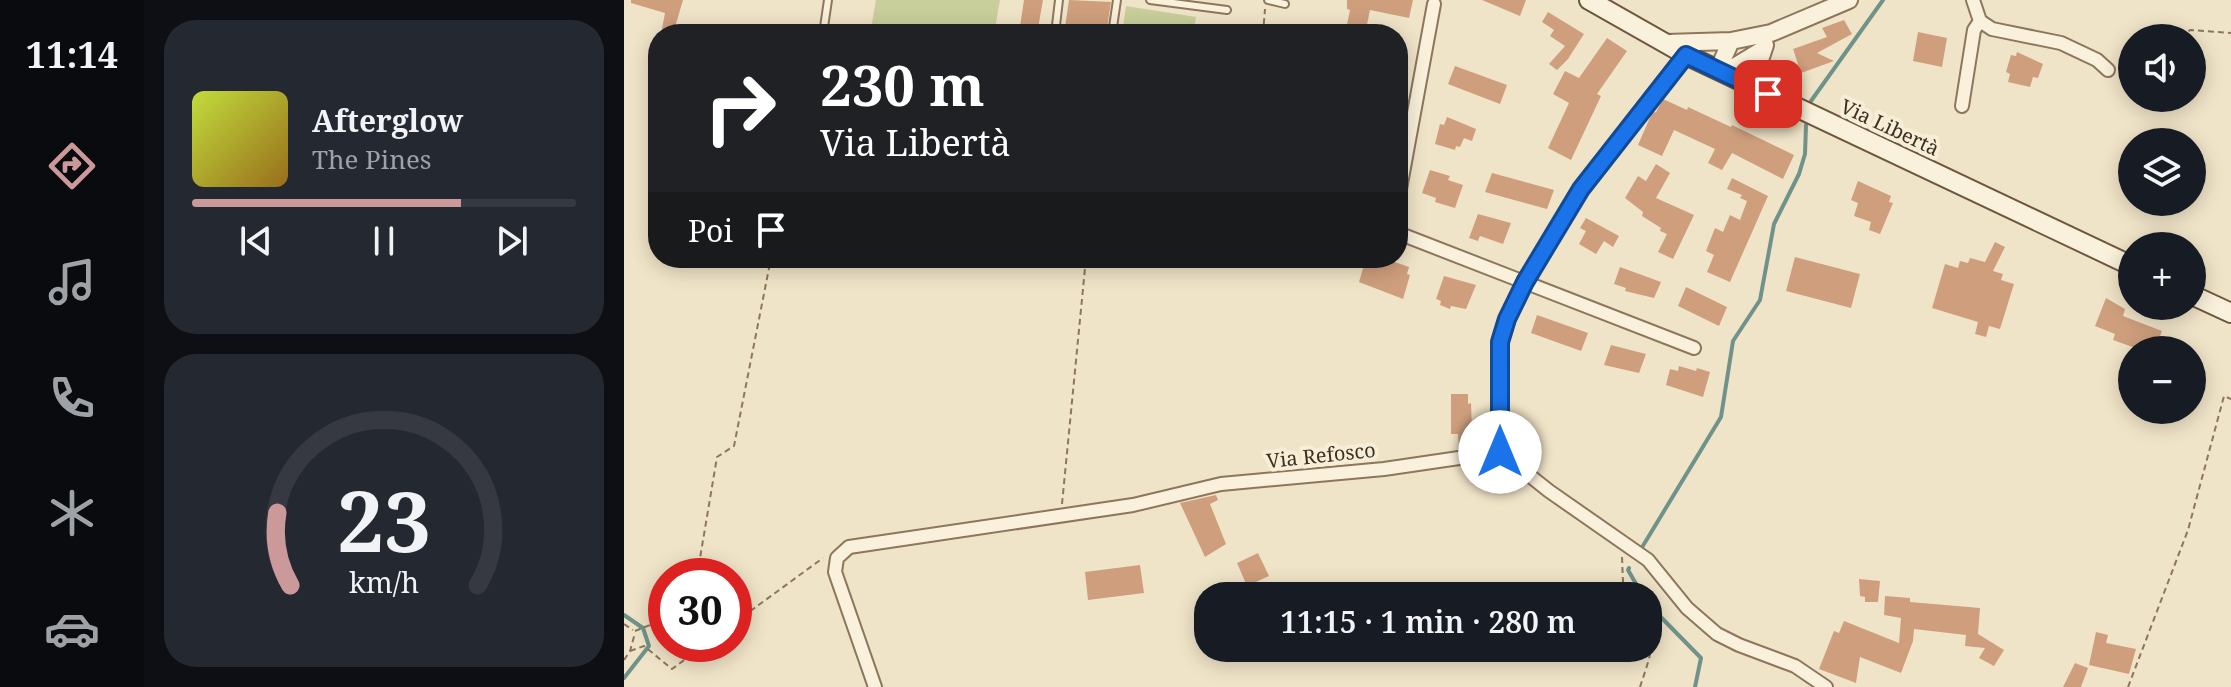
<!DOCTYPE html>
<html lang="it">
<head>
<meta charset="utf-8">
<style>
	body { margin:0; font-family:"Noto Serif",serif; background:#242831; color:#f1f3f6; height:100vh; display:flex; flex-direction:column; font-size:30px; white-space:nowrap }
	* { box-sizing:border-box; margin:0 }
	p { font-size:26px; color:#9ea1a6 }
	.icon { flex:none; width:44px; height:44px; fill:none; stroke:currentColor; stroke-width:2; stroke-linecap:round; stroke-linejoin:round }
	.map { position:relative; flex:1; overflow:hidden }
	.side { display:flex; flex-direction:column; gap:20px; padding:20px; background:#0d0f14; width:480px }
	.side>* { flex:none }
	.banner { position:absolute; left:24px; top:24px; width:760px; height:244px; border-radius:32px; box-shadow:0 4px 20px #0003; background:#202124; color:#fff; overflow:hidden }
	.controls { position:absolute; left:1494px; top:24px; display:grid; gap:16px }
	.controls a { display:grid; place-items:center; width:88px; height:88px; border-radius:50%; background:#171b24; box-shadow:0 4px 20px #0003; font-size:40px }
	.speed { position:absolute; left:24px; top:558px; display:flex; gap:16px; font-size:40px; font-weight:700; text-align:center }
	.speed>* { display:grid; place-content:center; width:104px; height:104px; border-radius:50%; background:#171b24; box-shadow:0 4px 20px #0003; line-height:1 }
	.speed .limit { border:12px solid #d22; background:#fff; color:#111 }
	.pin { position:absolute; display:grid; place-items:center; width:68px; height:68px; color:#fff; margin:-34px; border-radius:16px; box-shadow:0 4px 12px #0006 }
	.me { position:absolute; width:88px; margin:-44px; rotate:0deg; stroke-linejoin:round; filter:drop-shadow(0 0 6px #0008) }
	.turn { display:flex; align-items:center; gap:28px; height:168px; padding:0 40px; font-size:36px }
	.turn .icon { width:104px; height:104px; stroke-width:2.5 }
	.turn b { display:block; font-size:56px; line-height:68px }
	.then { display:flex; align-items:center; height:76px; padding:0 40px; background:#0003; gap:16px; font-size:30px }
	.side .tile { flex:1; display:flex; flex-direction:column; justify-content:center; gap:12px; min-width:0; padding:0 28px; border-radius:32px; background:#242831 }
	.side .dial { align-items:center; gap:0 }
	.dial svg { height:208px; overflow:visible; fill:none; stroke:#363941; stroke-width:7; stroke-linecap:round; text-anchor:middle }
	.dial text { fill:#f1f3f6; stroke:none }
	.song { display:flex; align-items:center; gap:24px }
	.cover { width:96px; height:96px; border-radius:12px; background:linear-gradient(135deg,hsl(70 70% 55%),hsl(40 70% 35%)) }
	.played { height:8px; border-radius:4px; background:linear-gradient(90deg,#cc999b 70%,#363941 70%) }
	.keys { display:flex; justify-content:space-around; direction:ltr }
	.trip { position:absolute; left:570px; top:582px; width:468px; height:80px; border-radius:32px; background:#171b24; box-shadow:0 4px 20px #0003; font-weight:600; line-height:80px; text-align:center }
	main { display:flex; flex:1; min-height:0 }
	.tabs { display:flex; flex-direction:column; width:144px; justify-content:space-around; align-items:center; background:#090b0e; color:#9ea1a6 }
	.tabs .icon { width:56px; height:56px }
	.tabs .on { color:#cc999b }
	.tabs b { font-size:36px; color:#f1f3f6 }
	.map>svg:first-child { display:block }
	.green { fill:#c9cf9b }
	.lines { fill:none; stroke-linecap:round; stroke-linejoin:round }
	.stream { stroke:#6f938a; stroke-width:4 }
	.building { fill:#cf9f7d }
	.service-casing { stroke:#8d765c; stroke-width:10 }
	.minor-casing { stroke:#8d765c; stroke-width:16 }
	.tertiary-casing { stroke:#8d765c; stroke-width:20 }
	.secondary-casing { stroke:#6f573f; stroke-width:22 }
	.path { stroke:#8d765c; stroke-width:2; stroke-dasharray:6 4; stroke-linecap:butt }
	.service { stroke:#faf1dc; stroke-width:6 }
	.minor { stroke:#faf1dc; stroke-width:12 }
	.tertiary { stroke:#faf1dc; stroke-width:16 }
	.secondary { stroke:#faf1dc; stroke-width:18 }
	.route-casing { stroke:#114b97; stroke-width:20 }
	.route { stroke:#1a73e8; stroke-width:14 }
	.labels { text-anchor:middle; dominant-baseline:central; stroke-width:8; stroke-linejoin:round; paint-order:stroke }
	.street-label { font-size:20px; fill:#3d2e20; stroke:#f7eed8 }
</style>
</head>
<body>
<main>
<nav class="tabs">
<b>11:14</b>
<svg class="icon on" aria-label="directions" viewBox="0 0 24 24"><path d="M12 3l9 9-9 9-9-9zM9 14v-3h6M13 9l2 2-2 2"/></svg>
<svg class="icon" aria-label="music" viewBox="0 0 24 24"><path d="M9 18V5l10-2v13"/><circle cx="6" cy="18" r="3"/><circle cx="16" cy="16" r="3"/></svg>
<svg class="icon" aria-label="phone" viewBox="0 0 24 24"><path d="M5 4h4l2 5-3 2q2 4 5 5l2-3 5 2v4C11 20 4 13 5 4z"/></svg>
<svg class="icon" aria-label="climate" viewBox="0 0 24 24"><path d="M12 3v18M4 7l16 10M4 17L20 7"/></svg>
<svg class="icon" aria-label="car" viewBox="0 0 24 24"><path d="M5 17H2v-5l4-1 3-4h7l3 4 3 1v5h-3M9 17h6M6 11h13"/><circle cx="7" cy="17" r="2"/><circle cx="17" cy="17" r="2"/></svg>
</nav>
<section class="side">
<div class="tile">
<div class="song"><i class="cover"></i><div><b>Afterglow</b><p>The Pines</p></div></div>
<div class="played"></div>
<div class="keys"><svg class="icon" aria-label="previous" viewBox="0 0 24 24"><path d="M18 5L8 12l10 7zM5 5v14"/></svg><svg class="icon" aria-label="pause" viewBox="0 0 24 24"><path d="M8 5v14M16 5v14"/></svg><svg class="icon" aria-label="next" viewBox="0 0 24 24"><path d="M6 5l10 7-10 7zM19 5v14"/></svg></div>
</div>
<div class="tile dial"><svg viewBox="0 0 100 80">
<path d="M14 69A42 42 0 1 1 86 69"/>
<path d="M14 69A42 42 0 0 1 9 41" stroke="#cc999b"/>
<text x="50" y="56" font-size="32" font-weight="700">23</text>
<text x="50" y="72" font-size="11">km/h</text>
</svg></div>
</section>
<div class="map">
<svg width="1607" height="687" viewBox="0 0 1607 687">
	<rect width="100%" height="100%" fill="#f0e4c8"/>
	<path class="green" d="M252,0h124l-6,34h-124z
		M502,6l70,11 -3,17h-71z"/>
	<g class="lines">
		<path class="stream" d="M1187,101l72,-101
			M1017,549l80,-132 12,-76 27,-41 14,-76 25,-50 6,-20 1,-29
			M1005,568l-1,2 15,26
			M1024,604l53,54 -6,29
			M0,615l19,13 6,18 -25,32"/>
	</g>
	<path class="building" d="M7,0h52l-10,34h-12l4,-21 -34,-10z
		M400,0h19l-6,34h-18z
		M445,0l42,2 -5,32h-42z
		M723,0h66l-4,18 -39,-8 -5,24h-20l5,-24 -3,-1z
		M858,0h44l-6,16z
		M924,12l36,22 -16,25 -11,11 -8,-6 16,-18 -15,-10 4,-6 -12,-8z
		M1220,20l8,14 -35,19 17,8 -33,12 -8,-24 34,-12 -5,-9z
		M1294,32l29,6 -5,29 -29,-6z
		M983,38l20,13 -30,43 4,2 -30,64 -23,-12 21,-45 -16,-9 12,-23 14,7z
		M1393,52l26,12 -5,14 -5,-1 -3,10 -22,-5 2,-8 -4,-2 5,-17 5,1z
		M831,66l52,19 -7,19 -52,-20z
		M1039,99l24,11 1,-3 43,20 1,-2 62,30 -11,24 -51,-26 -10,17 -14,-7 7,-14 -41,-19 -12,26 -24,-11 14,-32 4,-1z
		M823,117l29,12 -4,12 -8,-3 -4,9 -4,-1 -1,4 -20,-6 5,-20 4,1z
		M1032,164l14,9 -14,25 38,17 -21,44 -15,-7 9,-18 -7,-3 1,-3 -19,-12 1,-4 -18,-14 13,-22 8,5z
		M806,170l20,6 -2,4 15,5 -8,23 -20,-6 1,-4 -14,-5z
		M868,173l62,17 -7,19 -62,-17z
		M1108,178l36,18 -38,86 -23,-10 7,-17 -8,-4 9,-23 8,4 7,-17 10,5 7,-19 -7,-3 2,-3 -15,-6z
		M1234,181l33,15 -2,6 4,1 -13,31 -11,-4 2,-8 -17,-6 4,-13 -7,-3z
		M854,214l33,9 -8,21 -23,-8 -2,5 -9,-3z
		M962,218l33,18 -6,11 -9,-6 -8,13 -17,-10 7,-13 -6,-3z
		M1371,242l10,5 -12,24 10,3 -2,6 13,4 -14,45 -11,-3 -3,11 -11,-3 3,-12 -46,-14 13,-44 13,4 2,-7 8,2 2,-5 15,4z
		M1171,257l65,17 -9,34 -65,-17z
		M742,258h17l26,9 -2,7 3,1 -7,24 -44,-17z
		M996,267l41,15 -7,16 -29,-7 1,-3 -12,-4z
		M820,276l32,9 -10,24 -15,-3 -1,3 -10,-4 1,-4 -5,-2z
		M1062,287l41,20 -8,19 -41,-20z
		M1482,298l19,11 -2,7 39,15 -7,19h-14l-28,-10 2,-6 -20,-8z
		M913,315l51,18 -7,18 -50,-18z
		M987,345l35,9 -7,19 -35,-8z
		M1055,366l17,5 1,-3 13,4 -7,25 -37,-12 4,-16 8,2z
		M827,394h17v10l3,-1 1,28h7v15l-20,3 -1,-15h-7z
		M592,495l2,5 -8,4 16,40 -21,13 -25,-54z
		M634,553l11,23 -22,10 -10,-23z
		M516,565l4,28 -56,7 -3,-28z
		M1235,579l21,2 -2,21h-13v-5l-5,-1z
		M1261,596l25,2v4l70,6 -2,26 26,16 -10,16 -15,-8 6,-10 -20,-2 1,-11 -52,-6 -1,12 -12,32 -41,-16 -4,26 -37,-14 15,-38 5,2 5,-12 55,22 2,-25 -17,-3z
		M1472,632l12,3 -2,8 30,6 -7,25 -40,-9z
		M1451,663l13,5 -7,19h-18z"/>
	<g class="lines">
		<g class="service-casing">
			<path id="service" d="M526,0l77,10
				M644,0l17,4
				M199,34l5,-34
				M431,34l4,-34
				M488,34l5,-34"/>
		</g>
		<g class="minor-casing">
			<path id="minor" d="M1349,0l7,21 12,8 69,14 36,17 11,10
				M1338,106l12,-76 6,-9
				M774,200l36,-196
				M774,233l296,115
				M876,452v-110l7,-23 18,-37 56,-93 105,-134
				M876,452l49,39 99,69 39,48 30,26 22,11 56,21 31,21
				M251,687l-40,-115 2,-14 12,-11 284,-42 88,-21 163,-15 116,-17"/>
		</g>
		<g class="tertiary-casing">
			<path id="tertiary" d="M1107,41l-9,20 2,12 38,-23
				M1042,43l65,-2 40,-8 78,-33
				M1141,45l-6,18 9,31"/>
		</g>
		<g class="secondary-casing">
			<path id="secondary" d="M965,0l97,55 446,211
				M1568,295l39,18"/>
		</g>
		<path class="path" d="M639,34l2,-25
			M1557,38l9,-8 41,3
			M1498,65l6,-13 4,-1
			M438,504l24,-246
			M998,557l1,25 10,14
			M73,576l20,-119 17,-11 37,-188
			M110,623l89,-65
			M0,624l9,6
			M11,631l20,-8 11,6
			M6,651l14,-5 28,23 34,-25
			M0,660l6,-9 5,-18
			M1016,687c7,-22 18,-47 8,-69
			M1504,687l60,-157 36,-134 7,3"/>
		<use href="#service" class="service"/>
		<use href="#minor" class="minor"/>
		<use href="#tertiary" class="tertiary"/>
		<use href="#secondary" class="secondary"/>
	</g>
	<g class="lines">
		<g class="route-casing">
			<path id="route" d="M876,452v-110l7,-23 18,-37 56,-93 105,-134 82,39"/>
		</g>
		<use href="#route" class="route"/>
	</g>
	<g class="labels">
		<g class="street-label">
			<text transform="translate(1266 127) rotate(25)">Via Libertà</text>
			<text transform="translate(697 455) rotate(-6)">Via Refosco</text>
		</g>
	</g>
</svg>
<div class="controls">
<a><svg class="icon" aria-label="sound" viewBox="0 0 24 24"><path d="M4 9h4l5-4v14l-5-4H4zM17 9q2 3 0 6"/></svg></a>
<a><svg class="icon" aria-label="layers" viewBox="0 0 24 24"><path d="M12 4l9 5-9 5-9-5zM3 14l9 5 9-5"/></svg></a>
<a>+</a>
<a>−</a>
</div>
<div class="speed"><div class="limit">30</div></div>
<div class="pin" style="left:1144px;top:94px;background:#d93025"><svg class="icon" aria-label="arrive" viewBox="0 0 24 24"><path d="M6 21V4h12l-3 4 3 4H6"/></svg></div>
<svg class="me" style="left:876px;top:452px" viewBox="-20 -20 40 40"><circle r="19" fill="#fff"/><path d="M0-13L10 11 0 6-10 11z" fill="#1a73e8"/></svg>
<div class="trip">11:15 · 1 min · 280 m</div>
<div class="banner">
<div class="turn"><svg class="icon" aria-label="right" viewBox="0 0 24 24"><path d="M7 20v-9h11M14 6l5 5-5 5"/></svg><div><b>230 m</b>Via Libertà</div></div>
<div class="then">Poi<svg class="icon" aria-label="arrive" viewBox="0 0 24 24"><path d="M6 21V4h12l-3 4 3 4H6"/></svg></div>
</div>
</div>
</main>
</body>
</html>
